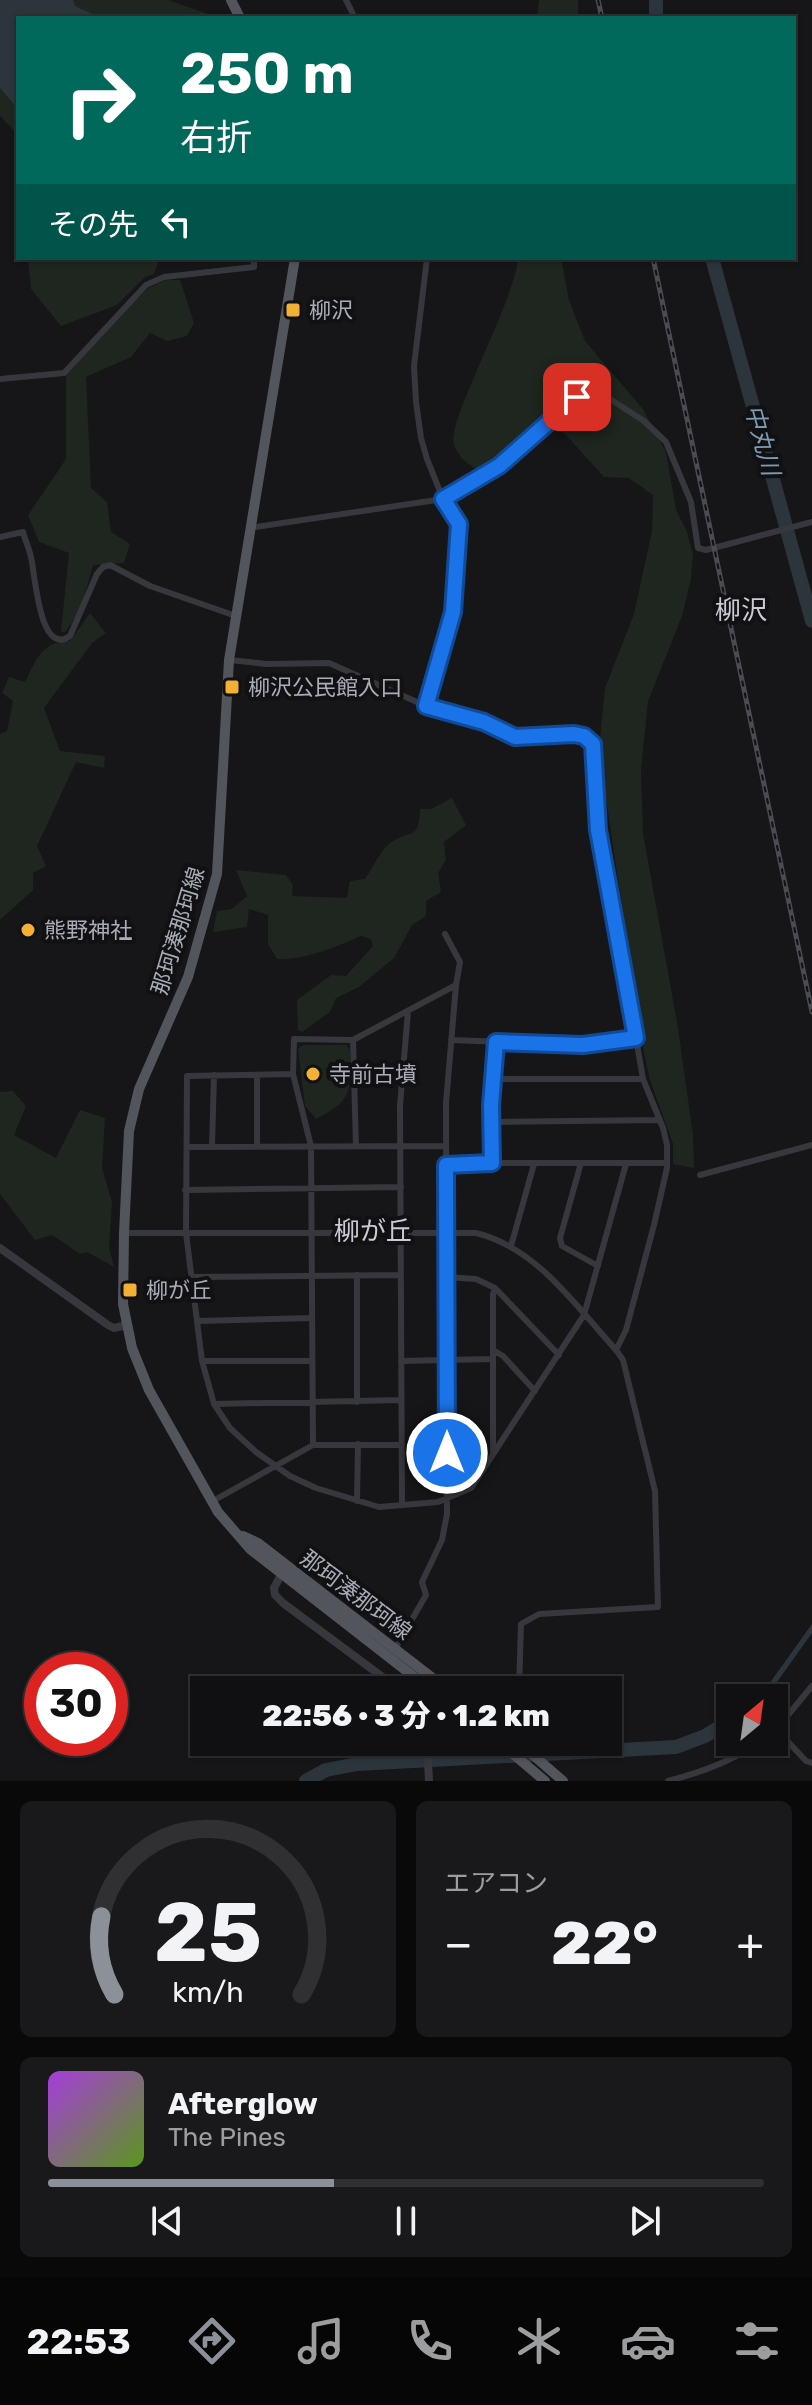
<!DOCTYPE html>
<html lang="ja">
<head>
<meta charset="utf-8">
<style>
	body { margin:0; font-family:Rubik,"Noto Sans JP",sans-serif; background:#19191b; color:#f1f3f6; height:100vh; display:flex; flex-direction:column; font-size:30px; white-space:nowrap }
	* { box-sizing:border-box; margin:0 }
	p { font-size:26px; color:#9c9d9f }
	.icon { flex:none; width:44px; height:44px; fill:none; stroke:currentColor; stroke-width:2; stroke-linecap:round; stroke-linejoin:round }
	.map { position:relative; height:1781px; overflow:hidden }
	.panel { display:flex; flex-direction:column; gap:20px; padding:20px; background:#09090a; flex:1 }
	.panel>* { flex:none }
	.hud { position:absolute; left:16px; top:16px; width:780px; height:244px; border-radius:0px; box-shadow:0 2px 6px #0004,0 0 0 2px #303032; background:#00695c; color:#fff; overflow:hidden }
	.needle { width:52px; rotate:29deg }
	.buttons { position:absolute; left:716px; top:1684px; display:grid; gap:16px }
	.buttons a { display:grid; place-items:center; width:72px; height:72px; border-radius:0px; background:#101012; box-shadow:0 2px 6px #0004,0 0 0 2px #303032; font-size:40px }
	.speed { position:absolute; left:24px; top:1652px; display:flex; gap:16px; font-size:40px; font-weight:700; text-align:center }
	.speed>* { display:grid; place-content:center; width:104px; height:104px; border-radius:50%; background:#101012; box-shadow:0 2px 6px #0004,0 0 0 2px #303032; line-height:1 }
	.speed .limit { border:12px solid #d22; background:#fff; color:#111 }
	.pin { position:absolute; display:grid; place-items:center; width:68px; height:68px; color:#fff; margin:-34px; border-radius:16px; box-shadow:0 4px 12px #0006 }
	.me { position:absolute; width:88px; margin:-44px; rotate:0deg; stroke-linejoin:round; filter:drop-shadow(0 0 6px #0008) }
	.turn { display:flex; align-items:center; gap:28px; height:168px; padding:0 32px; font-size:36px }
	.turn .icon { width:104px; height:104px; stroke-width:2.5 }
	.turn b { display:block; font-size:56px; line-height:68px }
	.then { display:flex; align-items:center; height:76px; padding:0 32px; background:#0003; gap:16px; font-size:30px }
	.big { font-size:60px; font-weight:800; line-height:1.1 }
	.panel .card { flex:1; display:flex; flex-direction:column; justify-content:center; gap:12px; min-width:0; padding:0 28px; border-radius:12px; background:#19191b }
	.panel .dial { align-items:center; gap:0 }
	.dial svg { height:208px; overflow:visible; fill:none; stroke:#303032; stroke-width:7; stroke-linecap:round; text-anchor:middle }
	.dial text { fill:#f1f3f6; stroke:none }
	.song { display:flex; align-items:center; gap:24px }
	.cover { width:96px; height:96px; border-radius:12px; background:linear-gradient(135deg,hsl(280 70% 55%),hsl(90 70% 35%)) }
	.played { height:8px; border-radius:4px; background:linear-gradient(90deg,#8c9099 40%,#303032 40%) }
	.keys { display:flex; justify-content:space-around; direction:ltr }
	.heat { display:flex; justify-content:space-between; align-items:center; font-size:44px; direction:ltr }
	.panel .tiles { flex:1; display:grid; gap:20px; grid-template-columns:1fr 1fr }
	.card:last-child { grid-column:span 2 }
	.trip { position:absolute; left:190px; top:1676px; width:432px; height:80px; border-radius:0px; background:#101012; box-shadow:0 2px 6px #0004,0 0 0 2px #303032; font-weight:800; line-height:80px; text-align:center }
	.tab-bar { display:flex; height:128px; justify-content:space-around; align-items:center; background:#060607; color:#9c9d9f }
	.tab-bar .icon { width:56px; height:56px }
	.tab-bar .active { color:#8c9099 }
	.tab-bar b { font-size:36px; color:#f1f3f6 }
	.map>svg:first-child { display:block }
	.green { fill:#1e261f }
	.water { fill:#2c353c }
	.lines { fill:none; stroke-linecap:round; stroke-linejoin:round }
	.river { stroke:#2c353c; stroke-width:14 }
	.minor { stroke:#37383d; stroke-width:6 }
	.tertiary { stroke:#37383d; stroke-width:8 }
	.primary { stroke:#53555c; stroke-width:10 }
	.rail-casing { stroke:#4a4c52; stroke-width:5 }
	.rail { stroke:#111113; stroke-width:2; stroke-dasharray:6; stroke-linecap:butt }
	.route-casing { stroke:#114b97; stroke-width:20 }
	.route { stroke:#1a73e8; stroke-width:14 }
	.poi-dot { fill:#f2b134; stroke:#111113; stroke-width:3 }
	.labels { text-anchor:middle; dominant-baseline:central; stroke-width:8; stroke-linejoin:round; paint-order:stroke }
	.poi-label { font-size:22px; fill:#a8adb8; stroke:#111113; text-anchor:start }
	.street-label { font-size:22px; fill:#a8adb8; stroke:#111113 }
	.water-label { font-size:24px; font-style:italic; fill:#7f9bb3; stroke:#111113 }
	.quarter-label { font-size:26px; fill:#c9ccd4; stroke:#111113 }
</style>
</head>
<body>
<div class="map">
<svg width="812" height="1781" viewBox="0 0 812 1781">
	<rect width="100%" height="100%" fill="#161618"/>
	<path class="green" d="M0,0h168l52,18h-202v117l-18,-19z
		M539,0h39v18h-41z
		M28,258h125l5,5 -4,11 -9,3 -28,28 -56,21 -30,-37z
		M518,258h43l8,42 16,41 58,68 23,43 10,58 11,22 6,22 -2,25 -9,37 -34,85 -7,69 2,63 35,195 15,107 1,33 -21,-4v-20l-23,-64 -9,-41 -42,-290 6,-61 29,-74 18,-83 1,-36 -24,-17 -25,-1 -48,-53 -27,4 -15,21 -30,24c-13,-7 -25,-13 -30,-29 -7,-24 61,-143 64,-186z
		M166,280h14l14,43 -7,13 -20,5 -17,-8 -19,24 -45,20 5,111 16,14 4,30 19,12 -6,19 -31,2c-6,23 -12,49 -28,67h-4l8,-79 -30,-11 -11,-27 38,-56v-85l71,-76 12,-10z
		M90,613l16,20 -14,10 -48,65 16,43 45,5 -1,12 -28,-6 -39,84 9,20 -13,7v17l-33,30v-186l7,-3 6,-30 -11,-8 7,-16 16,5c11,-22 17,-41 45,-41z
		M452,798l14,27 -22,17 2,18 -8,13 3,19 -15,9v15l-14,9 -18,33 -35,29 -23,11 -6,14 -28,20 -4,-2 -1,-30 34,-25 15,1 27,-30 -2,-7 -10,-3c-22,10 -59,25 -84,23l-9,-15v-29l-19,-6 -2,18 -34,5 4,-21 15,-2 15,-13 -11,-26 50,5 7,10 -1,11 55,2 3,-17 15,-2c7,-10 17,-32 28,-38 18,-11 26,-1 27,-32h11z
		M303,1045h43l4,5c0,40 5,49 -34,69l-11,-13 -7,-57z
		M13,1091l13,15 -12,29 42,23 24,-48 25,8 -3,50 10,34 -3,45 5,20 -27,-15 -7,2 -28,-19 -17,5 -35,-46v-102z"/>
	<path class="water" d="M0,0h73l2,6 26,12h-83v91l-18,-21z
		M812,1624v9l-40,56 -9,9h-8l14,-14z"/>
	<g class="lines">
		<path class="river" d="M656,0v18
			M712,258l100,363
			M306,1781l20,-11 31,-6 319,-17 29,-11 25,-15"/>
		<path class="minor" d="M346,0l9,18
			M0,379l64,-6 82,-88 18,-8 90,-10v-9
			M249,528l194,-29 56,-33 67,-62 11,-7 22,-3 11,5 34,22 22,21 25,60 7,46 8,2 106,-28
			M0,537l23,-5c2,8 6,16 8,25 4,15 8,101 39,79l27,-62 6,-7 7,-2 40,21 86,30
			M229,660l38,4 62,-1 97,43 58,16 31,15 59,-3 10,2 9,8 5,86 38,208 7,41 20,49 4,17v23l-13,57 -28,105 -10,20
			M426,706l27,-94 6,-88 -16,-25 -16,-40 -6,-21 -5,-36 -2,-36 13,-108
			M353,1040l3,106
			M451,1040l132,5 53,-7
			M293,1074l-106,2 -1,157 16,128 12,43 16,24 26,24 34,24 26,12 63,19 59,-5 33,-14 113,-173 42,-151
			M494,1079h149
			M492,1122l167,-2
			M212,1146l2,-71
			M257,1146v-71
			M187,1147l258,-1
			M492,1163l-1,-58 5,-63
			M581,1163l-21,75 2,8 36,20
			M446,1165l46,-2h175
			M700,1175l112,-30
			M185,1190l216,-3
			M124,1233h352c61,15 99,72 140,117l7,10 32,131 3,116 -119,7 -18,10 -2,66
			M511,1246l23,-82
			M192,1277l208,-2
			M447,1277l29,2 19,9 64,67
			M198,1321l112,-3
			M493,1350l10,6 32,35
			M202,1361h109
			M401,1361l91,-2
			M357,1402v-127
			M214,1404l187,-4
			M313,1445l-2,-299 -18,-72 1,-35 59,1 103,-55
			M493,1452v-158l2,-6
			M357,1501l1,-57
			M211,1502l102,-57h89
			M402,1504l-2,-398 8,-95
			M395,1649l31,-54 -4,-13 20,-42 5,-26 -1,-411 10,-118 4,-23 -15,-28
			M777,1730l29,31 6,2
			M774,1732l38,-46
			M668,1781c31,-8 65,-20 91,-39"/>
		<path class="tertiary" d="M0,1248l108,77 6,3 13,-3
			M281,1575l-7,13 1,7 8,8 117,87
			M427,1742l2,39"/>
		<path class="primary" d="M231,0l9,18
			M295,258l-66,402 -12,214 -29,103 -49,112 -10,42 -5,102 -1,71 9,44 17,42 69,122 32,37 181,141
			M243,1536l15,7 190,147
			M499,1742l46,39
			M518,1742l45,39"/>
		<g class="rail-casing">
			<path id="rail" d="M598,0l4,18
				M653,258l159,754"/>
		</g>
		<use href="#rail" class="rail"/>
	</g>
	<g class="lines">
		<g class="route-casing">
			<path id="route" d="M447,1453l-1,-288 46,-2 -1,-58 5,-63 87,3 53,-7 -38,-208 -5,-86 -9,-8 -10,-2 -59,3 -31,-15 -58,-16 27,-94 6,-88 -16,-25 56,-33 78,-69"/>
		</g>
		<use href="#route" class="route"/>
	</g>
	<g class="poi-dot">
		<rect x="285" y="302" width="16" height="16" rx="4"/>
		<rect x="224" y="679" width="16" height="16" rx="4"/>
		<circle cx="28" cy="930" r="8"/>
		<circle cx="313" cy="1074" r="8"/>
		<rect x="122" y="1282" width="16" height="16" rx="4"/>
	</g>
	<g class="labels">
		<g class="poi-label">
			<text x="309" y="310">柳沢</text>
			<text x="248" y="687">柳沢公民館入口</text>
			<text x="44" y="930">熊野神社</text>
			<text x="329" y="1074">寺前古墳</text>
			<text x="146" y="1290">柳が丘</text>
		</g>
		<g class="street-label">
			<text transform="translate(178 931) rotate(-73)">那珂湊那珂線</text>
			<text transform="translate(356 1595) rotate(37)">那珂湊那珂線</text>
		</g>
		<g class="water-label">
			<text transform="translate(762 440) rotate(75)">中丸川</text>
		</g>
		<g class="quarter-label">
			<text x="741" y="610">柳沢</text>
			<text x="373" y="1231">柳が丘</text>
		</g>
	</g>
</svg>
<div class="buttons">
<a><svg class="needle" viewBox="-14 -14 28 28"><path d="M0-13l5 13h-10z" fill="#e53935"/><path d="M0 13l5-13h-10z" fill="#9c9d9f"/></svg></a>
</div>
<div class="speed"><div class="limit">30</div></div>
<div class="pin" style="left:577px;top:397px;background:#d93025"><svg class="icon" aria-label="arrive" viewBox="0 0 24 24"><path d="M6 21V4h12l-3 4 3 4H6"/></svg></div>
<svg class="me" style="left:447px;top:1453px" viewBox="-20 -20 40 40"><circle r="17" fill="#1a73e8" stroke="#fff" stroke-width="3"/><path d="M0-11L8 9 0 5-8 9z" fill="#fff"/></svg>
<div class="trip">22:56 · 3 分 · 1.2 km</div>
<div class="hud">
<div class="turn"><svg class="icon" aria-label="right" viewBox="0 0 24 24"><path d="M7 20v-9h11M14 6l5 5-5 5"/></svg><div><b>250 m</b>右折</div></div>
<div class="then">その先<svg class="icon" aria-label="left" viewBox="0 0 24 24"><path d="M17 20v-9H6M10 6l-5 5 5 5"/></svg></div>
</div>
</div>
<section class="panel">
<div class="tiles">
<div class="card dial"><svg viewBox="0 0 100 80">
<path d="M14 69A42 42 0 1 1 86 69"/>
<path d="M14 69A42 42 0 0 1 9 39" stroke="#8c9099"/>
<text x="50" y="56" font-size="32" font-weight="700">25</text>
<text x="50" y="72" font-size="11">km/h</text>
</svg></div>
<div class="card"><p>エアコン</p>
<div class="heat"><a>−</a><b class="big">22°</b><a>+</a></div>
</div>
<div class="card">
<div class="song"><i class="cover"></i><div><b>Afterglow</b><p>The Pines</p></div></div>
<div class="played"></div>
<div class="keys"><svg class="icon" aria-label="previous" viewBox="0 0 24 24"><path d="M18 5L8 12l10 7zM5 5v14"/></svg><svg class="icon" aria-label="pause" viewBox="0 0 24 24"><path d="M8 5v14M16 5v14"/></svg><svg class="icon" aria-label="next" viewBox="0 0 24 24"><path d="M6 5l10 7-10 7zM19 5v14"/></svg></div>
</div>
</div>
</section>
<nav class="tab-bar">
<b>22:53</b>
<svg class="icon active" aria-label="directions" viewBox="0 0 24 24"><path d="M12 3l9 9-9 9-9-9zM9 14v-3h6M13 9l2 2-2 2"/></svg>
<svg class="icon" aria-label="music" viewBox="0 0 24 24"><path d="M9 18V5l10-2v13"/><circle cx="6" cy="18" r="3"/><circle cx="16" cy="16" r="3"/></svg>
<svg class="icon" aria-label="phone" viewBox="0 0 24 24"><path d="M5 4h4l2 5-3 2q2 4 5 5l2-3 5 2v4C11 20 4 13 5 4z"/></svg>
<svg class="icon" aria-label="climate" viewBox="0 0 24 24"><path d="M12 3v18M4 7l16 10M4 17L20 7"/></svg>
<svg class="icon" aria-label="car" viewBox="0 0 24 24"><path d="M5 17H2v-5l4-1 3-4h7l3 4 3 1v5h-3M9 17h6M6 11h13"/><circle cx="7" cy="17" r="2"/><circle cx="17" cy="17" r="2"/></svg>
<svg class="icon" aria-label="filters" viewBox="0 0 24 24"><path d="M4 7h16M4 17h16"/><circle cx="9" cy="7" r="2"/><circle cx="15" cy="17" r="2"/></svg>
</nav>
</body>
</html>
